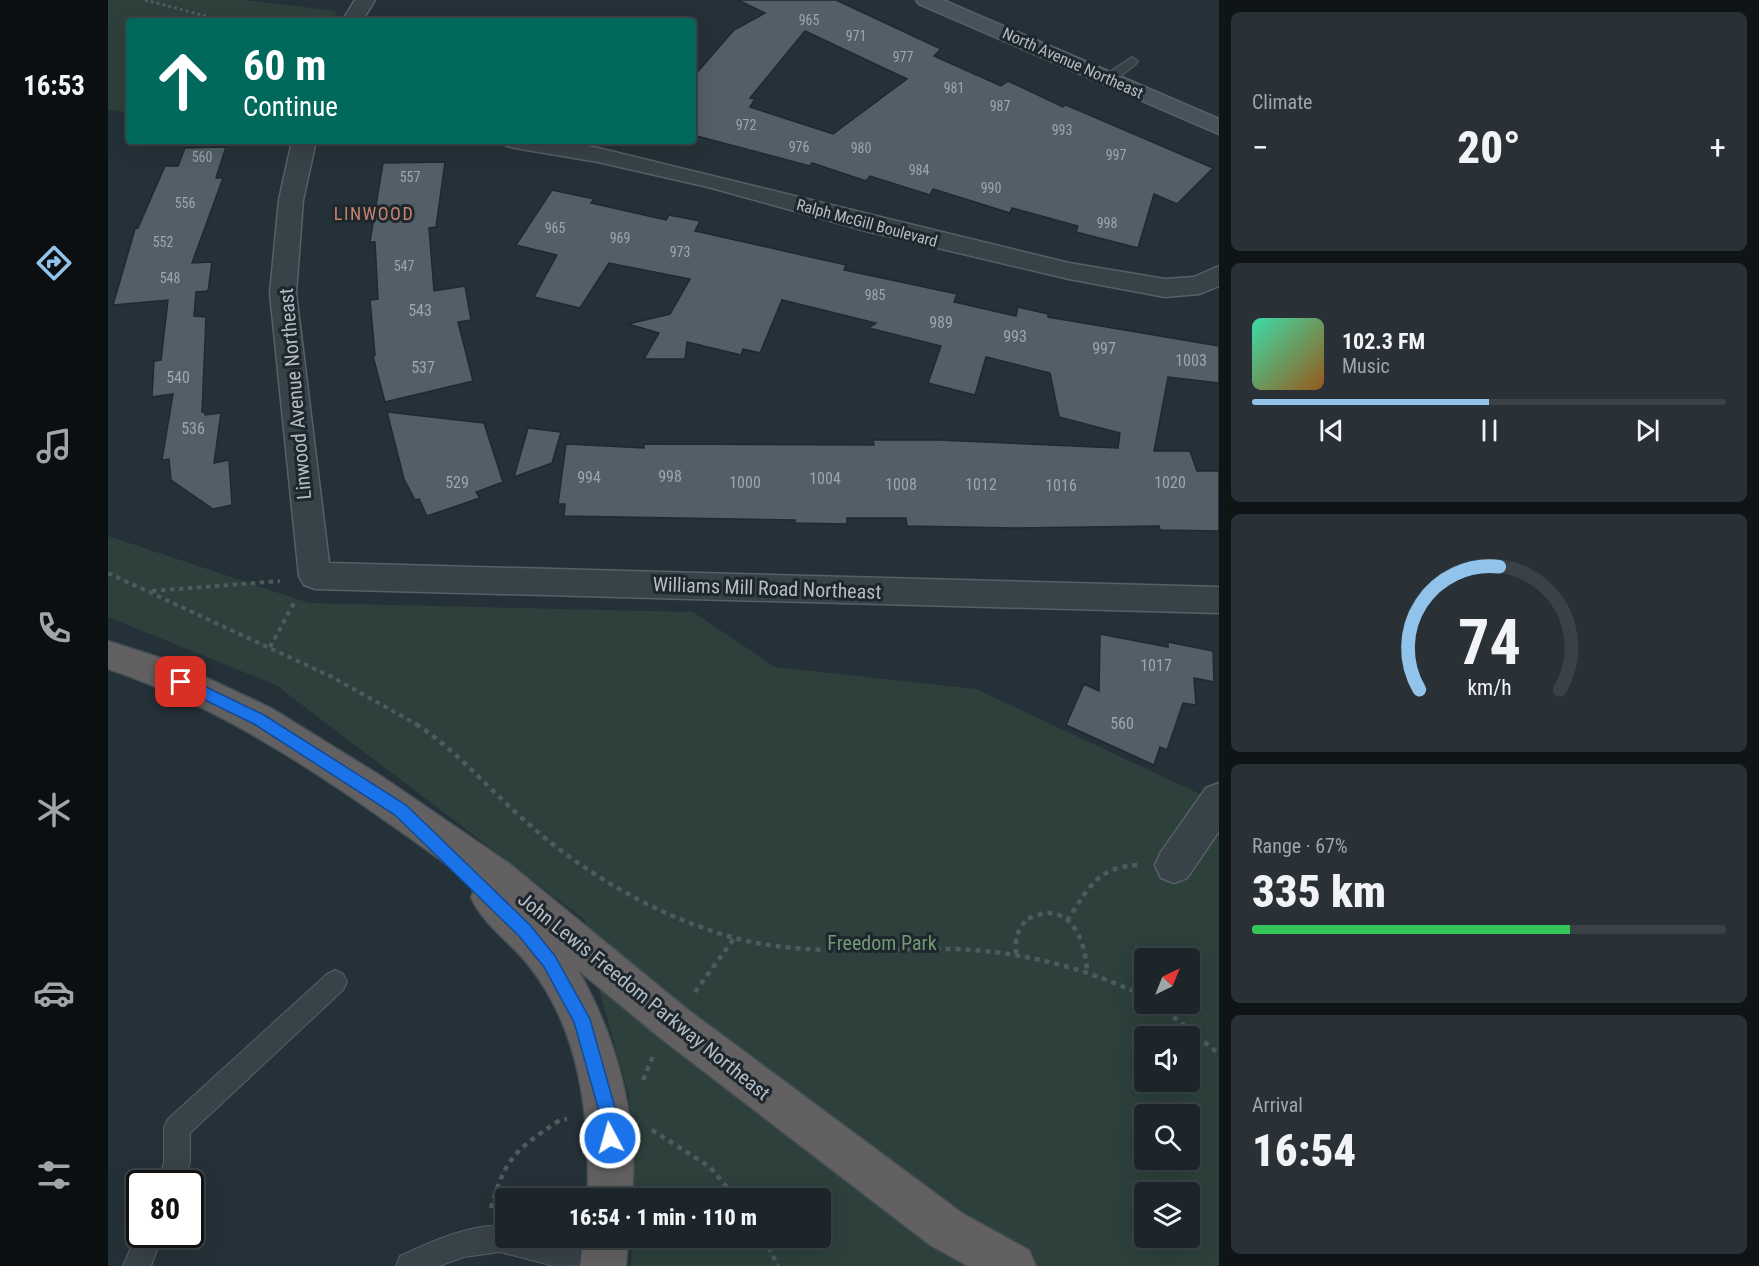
<!DOCTYPE html>
<html lang="en">
<head>
<meta charset="utf-8">
<style>
	body { margin:0; font-family:"Roboto Condensed",sans-serif; background:#293136; color:#f1f3f6; height:100vh; display:flex; flex-direction:column; font-size:22px; white-space:nowrap }
	* { box-sizing:border-box; margin:0 }
	p { font-size:20px; color:#a0a5a8 }
	.icon { flex:none; width:33px; height:33px; fill:none; stroke:currentColor; stroke-width:2; stroke-linecap:round; stroke-linejoin:round }
	.map { position:relative; flex:1; overflow:hidden }
	.drawer { display:flex; flex-direction:column; gap:12px; padding:12px; background:#0f1417; width:540px }
	.drawer>* { flex:none }
	.hud { position:absolute; left:18px; top:18px; width:570px; height:126px; border-radius:6px; box-shadow:0 6px 24px #0002,0 0 0 2px #3a4247; background:#00695c; color:#fff; overflow:hidden }
	.needle { width:39px; rotate:43deg }
	.tools { position:absolute; left:1026px; top:948px; display:grid; gap:12px }
	.tools a { display:grid; place-items:center; width:66px; height:66px; border-radius:6px; background:#1c252a; box-shadow:0 6px 24px #0002,0 0 0 2px #3a4247; font-size:30px }
	.speed { position:absolute; left:18px; top:1170px; display:flex; gap:12px; font-size:30px; font-weight:700; text-align:center }
	.speed>* { display:grid; place-content:center; width:78px; height:78px; border-radius:50%; background:#1c252a; box-shadow:0 6px 24px #0002,0 0 0 2px #3a4247; line-height:1 }
	.speed .limit { border:3px solid #111; border-radius:9px; background:#fff; color:#111 }
	.pin { position:absolute; display:grid; place-items:center; width:51px; height:51px; color:#fff; margin:-26px; border-radius:12px; box-shadow:0 3px 9px #0006 }
	.me { position:absolute; width:66px; margin:-33px; rotate:354deg; stroke-linejoin:round; filter:drop-shadow(0 0 4px #0008) }
	.turn { display:flex; align-items:center; gap:21px; height:126px; padding:0 18px; font-size:27px }
	.turn .icon { width:78px; height:78px; stroke-width:2.5 }
	.turn b { display:block; font-size:42px; line-height:51px }
	.big { font-size:45px; font-weight:800; line-height:1.1 }
	.drawer .card { flex:1; display:flex; flex-direction:column; justify-content:center; gap:9px; min-width:0; padding:0 21px; border-radius:9px; background:#293136 }
	.drawer .dial { align-items:center; gap:0 }
	.dial svg { height:156px; overflow:visible; fill:none; stroke:#3a4247; stroke-width:7; stroke-linecap:round; text-anchor:middle }
	.dial text { fill:#f1f3f6; stroke:none }
	.song { display:flex; align-items:center; gap:18px }
	.cover { width:72px; height:72px; border-radius:9px; background:linear-gradient(135deg,hsl(160 70% 55%),hsl(30 70% 35%)) }
	.played { height:6px; border-radius:3px; background:linear-gradient(90deg,#92c4eb 50%,#3a4247 50%) }
	.keys { display:flex; justify-content:space-around; direction:ltr }
	.heat { display:flex; justify-content:space-between; align-items:center; font-size:33px; direction:ltr }
	.charge { height:9px; border-radius:4px; background:linear-gradient(90deg,#34c759 67%,#3a4247 0) }
	.trip { position:absolute; left:387px; top:1188px; width:336px; height:60px; border-radius:6px; background:#1c252a; box-shadow:0 6px 24px #0002,0 0 0 2px #3a4247; font-weight:800; line-height:60px; text-align:center }
	main { display:flex; flex:1; min-height:0 }
	.menu { display:flex; flex-direction:column; width:108px; justify-content:space-around; align-items:center; background:#0b0f11; color:#a0a5a8 }
	.menu .icon { width:42px; height:42px }
	.menu .current { color:#92c4eb }
	.menu b { font-size:27px; color:#f1f3f6 }
	.map>svg:first-child { display:block }
	.green { fill:#2d403c; fill-rule:evenodd }
	.building { fill:#525f68; stroke:#1f2930; stroke-width:1.5; fill-rule:evenodd }
	.lines { fill:none; stroke-linecap:round; stroke-linejoin:round }
	.service-casing { stroke:#566067; stroke-width:2 }
	.minor-casing { stroke:#566067; stroke-width:3 }
	.secondary-casing { stroke:#566067; stroke-width:3 }
	.trunk-casing { stroke:#434d54; stroke-width:3 }
	.path-far2 { stroke:#4b5c5c; stroke-width:3; stroke-dasharray:3 3; stroke-linecap:butt }
	.path-far1 { stroke:#4b5c5c; stroke-width:4; stroke-dasharray:4.5 4.5; stroke-linecap:butt }
	.path { stroke:#4b5c5c; stroke-width:4.5; stroke-dasharray:5 5; stroke-linecap:butt }
	.service { fill:#384249; fill-rule:evenodd }
	.minor { fill:#384249; fill-rule:evenodd }
	.secondary { fill:#47525b; fill-rule:evenodd }
	.trunk { fill:#626060; fill-rule:evenodd }
	.route { fill:#1a73e8; stroke:#114b97; stroke-width:1.5 }
	.labels { text-anchor:middle; dominant-baseline:central; stroke-width:6; stroke-linejoin:round; paint-order:stroke }
	.far-number-label { font-size:14px; fill:#9ca6ad }
	.far-street-label { font-size:16px; fill:#b4bdc4; stroke:#1d272d }
	.number-label { font-size:16px; fill:#9ca6ad }
	.far-neighbourhood-label { font-size:18px; letter-spacing:1.5px; fill:#c7836c; stroke:#1d272d }
	.street-label { font-size:20px; fill:#b4bdc4; stroke:#1d272d }
	.park-label { font-size:20px; fill:#749876; stroke:#1d272d }
</style>
</head>
<body>
<main>
<nav class="menu">
<b>16:53</b>
<svg class="icon current" aria-label="directions" viewBox="0 0 24 24"><path d="M12 3l9 9-9 9-9-9zM9 14v-3h6M13 9l2 2-2 2"/></svg>
<svg class="icon" aria-label="music" viewBox="0 0 24 24"><path d="M9 18V5l10-2v13"/><circle cx="6" cy="18" r="3"/><circle cx="16" cy="16" r="3"/></svg>
<svg class="icon" aria-label="phone" viewBox="0 0 24 24"><path d="M5 4h4l2 5-3 2q2 4 5 5l2-3 5 2v4C11 20 4 13 5 4z"/></svg>
<svg class="icon" aria-label="climate" viewBox="0 0 24 24"><path d="M12 3v18M4 7l16 10M4 17L20 7"/></svg>
<svg class="icon" aria-label="car" viewBox="0 0 24 24"><path d="M5 17H2v-5l4-1 3-4h7l3 4 3 1v5h-3M9 17h6M6 11h13"/><circle cx="7" cy="17" r="2"/><circle cx="17" cy="17" r="2"/></svg>
<svg class="icon" aria-label="filters" viewBox="0 0 24 24"><path d="M4 7h16M4 17h16"/><circle cx="9" cy="7" r="2"/><circle cx="15" cy="17" r="2"/></svg>
</nav>
<div class="map">
<svg width="1111" height="1266" viewBox="0 0 1111 1266">
	<rect width="100%" height="100%" fill="#253138"/>
	<path class="green" d="M0,0h136l93,11 -4,10h-204v91l-21,-2z
		M0,536l201,67 384,9 82,55 201,22 243,114v463h-588l2,-28h187v-40h-185l-6,-102 -30,-107 -14,-69 -309,-235 -168,-68zM1036,958h46v46h-46zM1036,1036h46v46h-46zM1036,1114h46v46h-46zM1036,1192h46v46h-46z"/>
	<path class="building" d="M630,0h98l105,49 -7,7 67,30 7,-5 55,26 3,-2 147,63 -36,36 -23,-10 -16,54 -62,-16 2,-6 -66,-18 -2,5 -77,-24 -3,6 -60,-19 -4,5 -54,-18 -2,3 -117,-31v-58l41,-47 31,-17zM697,31l102,48 -74,55 -83,-27 5,-8 -5,-1z
		M118,147l-10,31h7l-31,85 20,-1 -4,29 -12,1 -2,24 12,1 -4,95h3v3l16,-2 -7,50 15,-3 3,45 -19,4 -42,-29 -2,-21 -7,1 11,-66 -21,3 2,-36 7,-1 7,-60 -55,5 22,-76 3,-1 27,-62h13l7,-18z
		M337,162l-9,65 -7,1 5,63 31,-5 6,34 -13,2 15,59 -88,21 -12,-46 2,-1 -5,-55 8,-1 -3,-57h-5l13,-79z
		M444,190l42,9 -3,4 75,17 3,-5 31,6 -5,10 151,34 -2,5 113,24 -3,8 62,14 2,-9 30,7v3l171,29v37l-51,-6 -14,74h36l7,20h22v60l-59,-1 -1,-4 -145,2 -107,-2 -1,-8h-59v6l-52,-1v-3l-231,-4 1,-12h-7l8,-60 78,4v-4l230,1 -1,-5h66l179,8 2,-15 -61,-16 -9,-44 -64,-16 -11,38 -47,-12 13,-37 -72,-18 7,-5 -94,-23 -22,53 -17,-4 -2,6 -54,-13 -2,17h-41l15,-26 -31,-9 42,-10 20,-35 -81,-16 -29,45 -46,-11 23,-42 -41,-10z
		M279,412l97,11 19,59 -27,10 4,6 -53,18 -8,-17 -4,1 -11,-21z
		M420,428l33,4 -9,31 -38,14z
		M992,634l68,13v-5l45,9 1,31 -20,-4 2,27 -13,-2 -16,47 -7,-3 -6,18 -88,-40 18,-41 15,7z"/>
	<g class="lines">
		<g class="service-casing">
			<path id="service" d="M1024,57l6,4 -2,3 -23,18h-10v-6z
				M227,970l8,4 4,8 -4,8 -153,143v30l-8,21h-26l8,-21v-35l4,-9 159,-145z
				M380,1226l18,1v11c36,0 72,3 107,17l4,10 -63,1 -54,-14 -36,5 -25,9h-43l4,-10c28,-13 56,-26 88,-30z
				M32,1227v7h23l-12,32h-28z"/>
		</g>
		<g class="minor-casing">
			<path id="minor" d="M247,0h20l-13,21h-20z
				M184,141h24l-13,59 -7,93 33,270 890,24v26l-904,-24 -11,-4 -5,-9 -29,-283 9,-93z
				M395,141h53l42,7 471,115 96,16 29,-2 25,-11v20l-20,8 -34,3 -96,-18 -199,-47 -162,-45 -110,-25 -83,-14 -8,-2z
				M1111,783v48l-32,47 -13,5 -13,-5 -6,-13 6,-13 45,-64z"/>
		</g>
		<g class="secondary-casing">
			<path id="secondary" d="M808,0h27l276,119v15l-300,-130z"/>
		</g>
		<g class="trunk-casing">
			<path id="trunk" d="M0,641l65,21 98,46 110,68 129,88 177,145 275,204 67,37 7,16h-68l-38,-21 -271,-208 -81,-67c39,68 61,150 54,228h-44c1,-81 -6,-164 -58,-231 -18,-24 -48,-43 -59,-70l5,-12c-116,-82 -232,-171 -368,-216z
				M475,1238h45l-2,28h-46z"/>
		</g>
		<path class="path-far2" d="M37,0l80,21"/>
		<path class="path-far1" d="M0,573l222,103 88,49
			M44,591l128,-10
			M162,647l25,-46"/>
		<path class="path" d="M308,724c41,27 71,63 108,96 59,53 131,95 207,117 71,20 148,11 221,12 68,2 131,18 192,47
			M959,921c21,-32 29,-54 71,-56
			M908,954v-18l10,-17c7,-2 15,-6 23,-6 28,1 37,36 38,58
			M587,992l40,-55
			M1050,1004l61,50
			M535,1080l10,-24
			M544,1130l58,37 26,31
			M383,1208c14,-51 26,-59 69,-88l7,-1
			M656,1238l14,28"/>
		<use href="#service" class="service"/>
		<use href="#minor" class="minor"/>
		<use href="#secondary" class="secondary"/>
		<use href="#trunk" class="trunk"/>
	</g>
	<path class="route" d="M73,675l83,40 142,90 124,120 25,31 35,63 27,96 2,23 -3,6 -6,3 -7,-3 -3,-29 -26,-93 -30,-55 -25,-31 -124,-121 -141,-91 -78,-38 -2,-4z"/>
	<g class="labels">
		<g class="far-number-label">
			<text x="701" y="20">965</text>
			<text x="748" y="36">971</text>
			<text x="795" y="57">977</text>
			<text x="846" y="88">981</text>
			<text x="892" y="106">987</text>
			<text x="638" y="125">972</text>
			<text x="954" y="130">993</text>
			<text x="691" y="147">976</text>
			<text x="753" y="148">980</text>
			<text x="1008" y="155">997</text>
			<text x="94" y="157">560</text>
			<text x="811" y="170">984</text>
			<text x="302" y="177">557</text>
			<text x="883" y="188">990</text>
			<text x="77" y="203">556</text>
			<text x="999" y="223">998</text>
			<text x="447" y="228">965</text>
			<text x="512" y="238">969</text>
			<text x="55" y="242">552</text>
			<text x="572" y="252">973</text>
			<text x="296" y="266">547</text>
			<text x="62" y="278">548</text>
			<text x="767" y="295">985</text>
		</g>
		<g class="far-street-label">
			<text transform="translate(965 63) rotate(24)">North Avenue Northeast</text>
			<text transform="translate(759 223) rotate(15)">Ralph McGill Boulevard</text>
		</g>
		<g class="number-label">
			<text x="312" y="310">543</text>
			<text x="833" y="322">989</text>
			<text x="907" y="336">993</text>
			<text x="996" y="348">997</text>
			<text x="1083" y="360">1003</text>
			<text x="315" y="367">537</text>
			<text x="70" y="377">540</text>
			<text x="85" y="428">536</text>
			<text x="562" y="476">998</text>
			<text x="481" y="477">994</text>
			<text x="717" y="478">1004</text>
			<text x="349" y="482">529</text>
			<text x="637" y="482">1000</text>
			<text x="1062" y="482">1020</text>
			<text x="793" y="484">1008</text>
			<text x="873" y="484">1012</text>
			<text x="953" y="485">1016</text>
			<text x="1048" y="665">1017</text>
			<text x="1014" y="723">560</text>
		</g>
		<g class="far-neighbourhood-label">
			<text x="266" y="213">LINWOOD</text>
		</g>
		<g class="street-label">
			<text transform="translate(187 394) rotate(-95)">Linwood Avenue Northeast</text>
			<text transform="translate(659 588) rotate(2)">Williams Mill Road Northeast</text>
			<text transform="translate(536 996) rotate(39)">John Lewis Freedom Parkway Northeast</text>
		</g>
		<g class="park-label">
			<text x="774" y="943">Freedom Park</text>
		</g>
	</g>
</svg>
<div class="tools">
<a><svg class="needle" viewBox="-14 -14 28 28"><path d="M0-13l5 13h-10z" fill="#e53935"/><path d="M0 13l5-13h-10z" fill="#a0a5a8"/></svg></a>
<a><svg class="icon" aria-label="sound" viewBox="0 0 24 24"><path d="M4 9h4l5-4v14l-5-4H4zM17 9q2 3 0 6"/></svg></a>
<a><svg class="icon" aria-label="search" viewBox="0 0 24 24"><circle cx="10" cy="10" r="6"/><path d="M15 15l6 6"/></svg></a>
<a><svg class="icon" aria-label="layers" viewBox="0 0 24 24"><path d="M12 4l9 5-9 5-9-5zM3 14l9 5 9-5"/></svg></a>
</div>
<div class="speed"><div class="limit">80</div></div>
<div class="pin" style="left:73px;top:682px;background:#d93025"><svg class="icon" aria-label="arrive" viewBox="0 0 24 24"><path d="M6 21V4h12l-3 4 3 4H6"/></svg></div>
<svg class="me" style="left:502px;top:1138px" viewBox="-20 -20 40 40"><circle r="17" fill="#1a73e8" stroke="#fff" stroke-width="3"/><path d="M0-11L8 9 0 5-8 9z" fill="#fff"/></svg>
<div class="trip">16:54 · 1 min · 110 m</div>
<div class="hud">
<div class="turn"><svg class="icon" aria-label="ahead" viewBox="0 0 24 24"><path d="M12 20V5M6 11l6-6 6 6"/></svg><div><b>60 m</b>Continue</div></div>
</div>
</div>
<section class="drawer">
<div class="card"><p>Climate</p>
<div class="heat"><a>−</a><b class="big">20°</b><a>+</a></div>
</div>
<div class="card">
<div class="song"><i class="cover"></i><div><b>102.3 FM</b><p>Music</p></div></div>
<div class="played"></div>
<div class="keys"><svg class="icon" aria-label="previous" viewBox="0 0 24 24"><path d="M18 5L8 12l10 7zM5 5v14"/></svg><svg class="icon" aria-label="pause" viewBox="0 0 24 24"><path d="M8 5v14M16 5v14"/></svg><svg class="icon" aria-label="next" viewBox="0 0 24 24"><path d="M6 5l10 7-10 7zM19 5v14"/></svg></div>
</div>
<div class="card dial"><svg viewBox="0 0 100 80">
<path d="M14 69A42 42 0 1 1 86 69"/>
<path d="M14 69A42 42 0 0 1 55 6" stroke="#92c4eb"/>
<text x="50" y="56" font-size="32" font-weight="700">74</text>
<text x="50" y="72" font-size="11">km/h</text>
</svg></div>
<div class="card"><p>Range · 67%</p><b class="big">335 km</b><div class="charge"></div></div>
<div class="card"><p>Arrival</p><b class="big">16:54</b></div>
</section>
</main>
</body>
</html>
